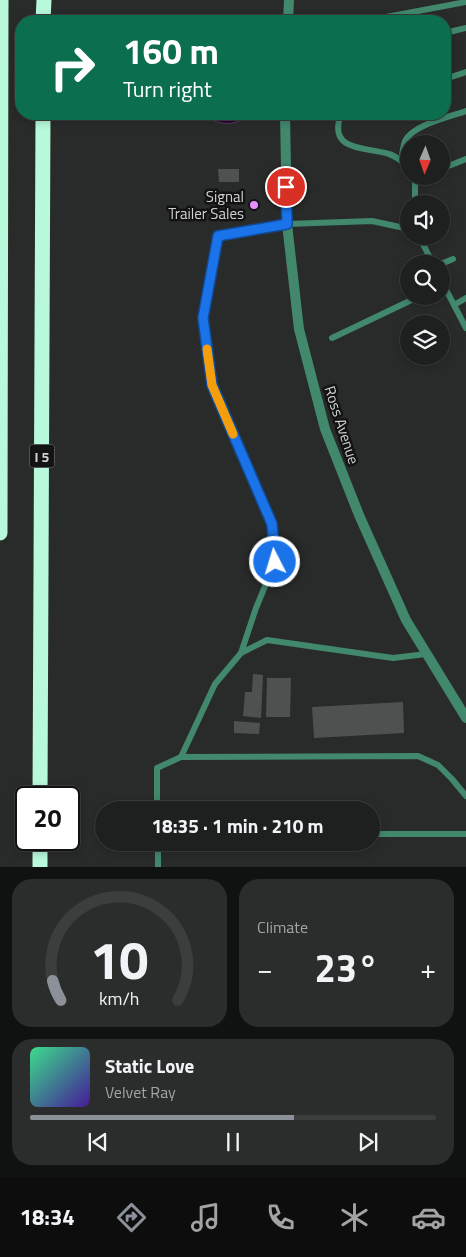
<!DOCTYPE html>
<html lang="en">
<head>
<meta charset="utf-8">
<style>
	body { margin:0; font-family:"Titillium Web",sans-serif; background:#2b2d2c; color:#f1f3f6; height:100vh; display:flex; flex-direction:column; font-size:19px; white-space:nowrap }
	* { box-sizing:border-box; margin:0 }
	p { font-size:16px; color:#a1a3a4 }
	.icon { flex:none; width:28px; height:28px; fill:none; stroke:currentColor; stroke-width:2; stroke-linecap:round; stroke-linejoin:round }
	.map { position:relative; height:867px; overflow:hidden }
	.side { display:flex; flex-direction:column; gap:12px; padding:12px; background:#101211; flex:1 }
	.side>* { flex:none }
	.banner { position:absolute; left:15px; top:15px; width:436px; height:105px; border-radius:20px; box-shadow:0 2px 8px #0003,0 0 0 1px #3c3e3d; background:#0b6e4f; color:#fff; overflow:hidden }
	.needle { width:32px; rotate:182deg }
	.tools { position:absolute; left:400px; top:135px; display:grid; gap:10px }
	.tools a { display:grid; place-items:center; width:50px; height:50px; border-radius:50%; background:#1e201f; box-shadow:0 2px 8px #0003,0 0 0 1px #3c3e3d; font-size:25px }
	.speed { position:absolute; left:15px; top:786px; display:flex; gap:10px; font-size:25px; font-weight:700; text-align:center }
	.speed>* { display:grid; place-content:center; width:65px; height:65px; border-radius:50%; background:#1e201f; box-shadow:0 2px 8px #0003,0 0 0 1px #3c3e3d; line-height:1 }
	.speed .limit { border:2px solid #111; border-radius:8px; background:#fff; color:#111 }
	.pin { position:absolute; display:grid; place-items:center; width:42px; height:42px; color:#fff; margin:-21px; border:2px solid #fff; border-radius:50%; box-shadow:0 1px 5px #0007 }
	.me { position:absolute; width:55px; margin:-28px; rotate:355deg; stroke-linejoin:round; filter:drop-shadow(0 0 4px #0008) }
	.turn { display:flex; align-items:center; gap:18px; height:105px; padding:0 25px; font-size:22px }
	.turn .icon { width:65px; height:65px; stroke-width:2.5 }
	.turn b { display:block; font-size:35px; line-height:42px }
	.big { font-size:38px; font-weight:700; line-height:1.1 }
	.side .widget { flex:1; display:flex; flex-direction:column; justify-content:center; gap:8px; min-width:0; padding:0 18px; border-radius:20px; background:#2b2d2c }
	.side .dial { align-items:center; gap:0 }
	.dial svg { height:130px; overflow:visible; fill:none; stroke:#3c3e3d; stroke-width:7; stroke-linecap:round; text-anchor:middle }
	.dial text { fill:#f1f3f6; stroke:none }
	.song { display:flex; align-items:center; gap:15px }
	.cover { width:60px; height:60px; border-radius:8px; background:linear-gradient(135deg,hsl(150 70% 55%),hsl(260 70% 35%)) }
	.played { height:5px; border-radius:2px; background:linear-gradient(90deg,#8c9099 65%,#3c3e3d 65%) }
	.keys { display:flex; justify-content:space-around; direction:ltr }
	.heat { display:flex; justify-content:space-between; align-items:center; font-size:28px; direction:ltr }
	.side .tiles { flex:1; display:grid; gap:12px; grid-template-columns:1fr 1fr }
	.widget:last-child { grid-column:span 2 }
	.trip { position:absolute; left:95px; top:801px; width:285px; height:50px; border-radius:25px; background:#1e201f; box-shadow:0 2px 8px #0003,0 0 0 1px #3c3e3d; font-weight:700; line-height:50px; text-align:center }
	.tabs { display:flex; height:80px; justify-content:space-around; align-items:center; background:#0c0d0c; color:#a1a3a4 }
	.tabs .icon { width:35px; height:35px }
	.tabs .active { color:#8c9099 }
	.tabs b { font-size:22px; color:#f1f3f6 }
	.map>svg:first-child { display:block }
	.water { fill:#290033; stroke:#5b3f62 }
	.building { fill:#4e5150 }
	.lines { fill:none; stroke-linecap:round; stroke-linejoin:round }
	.service { stroke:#41886d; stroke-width:6 }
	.tertiary { stroke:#41886d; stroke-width:10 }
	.motorway { stroke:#b8f8db; stroke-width:15 }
	.route-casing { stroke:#114b97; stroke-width:12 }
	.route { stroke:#1a73e8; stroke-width:9 }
	.slow { stroke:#f59e0b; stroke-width:9 }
	.poi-dot { fill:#e98efe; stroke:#121312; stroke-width:2 }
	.labels { text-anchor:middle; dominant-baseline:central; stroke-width:5; stroke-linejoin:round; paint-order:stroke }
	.shield { fill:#121312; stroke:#979898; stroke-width:1 }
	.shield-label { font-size:14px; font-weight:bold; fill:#d0d1d1 }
	.poi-label { font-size:15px; fill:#d0d1d1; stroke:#121312; text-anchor:end }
	.street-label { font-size:15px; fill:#d0d1d1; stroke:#121312 }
</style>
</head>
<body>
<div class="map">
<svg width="466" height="867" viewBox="0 0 466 867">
	<rect width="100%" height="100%" fill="#282b29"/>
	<path class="water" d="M202,114h46c-12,14 -32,11 -46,0z"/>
	<path class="building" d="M218,169h21v13h-20z
		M253,674l10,1 -2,43 -18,-2 2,-24h7z
		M267,678h24l-1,39h-24z
		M403,702l1,31 -90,5 -2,-31z
		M234,721l26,2 -1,11 -25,-1z"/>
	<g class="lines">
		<path class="service" d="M365,21l101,-19
			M445,33l21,-5
			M445,79l21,-7
			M346,114l-6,3c-11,35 27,30 49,37 7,2 14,8 20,13
			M401,161c1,-6 2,-14 4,-20 8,-16 44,-24 61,-30
			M441,169l25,-10
			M413,176l2,4v24
			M415,180l10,-4
			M419,236l14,28
			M441,264l12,-5
			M441,280l25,48
			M454,305l12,-7
			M332,338l88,-42
			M241,653l15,-45 19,-46 -3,-39 -59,-138 -10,-67 15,-82 69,-12 85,-3 37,8
			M181,757l34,-73 26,-31 26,-13 126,18 33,-4
			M157,810v-42l24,-11 237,-1 20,9 14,14 14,17
			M371,834h95
			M158,842v25"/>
		<path class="tertiary" d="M288,21l1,-21
			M285,114l2,110 12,105 26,100 34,86 47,105 60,98"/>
		<path class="motorway" d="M43,21l1,-21
			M0,533l1,-533
			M40,798l3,-684
			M40,867v-27"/>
	</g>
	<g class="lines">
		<g class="route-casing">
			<path id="route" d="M275,562l-3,-38 -60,-139 -9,-67 15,-82 69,-12 -1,-37"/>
		</g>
		<use href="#route" class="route"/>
		<path class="slow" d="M207,349l5,36 21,49"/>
	</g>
	<circle class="poi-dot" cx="254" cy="205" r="5"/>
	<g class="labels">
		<rect class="shield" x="29.5" y="444.5" width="25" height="23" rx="4"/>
		<g class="shield-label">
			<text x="42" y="456">I 5</text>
		</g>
		<g class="poi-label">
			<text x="244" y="196">Signal<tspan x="244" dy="17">Trailer Sales</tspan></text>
		</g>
		<g class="street-label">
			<text transform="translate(342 425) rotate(72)">Ross Avenue</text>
		</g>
	</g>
</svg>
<div class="tools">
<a><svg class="needle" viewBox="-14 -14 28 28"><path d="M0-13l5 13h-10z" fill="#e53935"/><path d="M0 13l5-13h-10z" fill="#a1a3a4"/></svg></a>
<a><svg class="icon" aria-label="sound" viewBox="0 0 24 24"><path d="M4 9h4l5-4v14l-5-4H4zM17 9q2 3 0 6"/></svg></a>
<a><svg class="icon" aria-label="search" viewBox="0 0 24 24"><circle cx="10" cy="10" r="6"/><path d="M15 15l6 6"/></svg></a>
<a><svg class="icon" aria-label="layers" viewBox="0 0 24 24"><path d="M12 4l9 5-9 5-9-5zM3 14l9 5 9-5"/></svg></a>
</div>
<div class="speed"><div class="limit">20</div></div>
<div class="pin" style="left:286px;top:187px;background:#d93025"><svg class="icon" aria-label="arrive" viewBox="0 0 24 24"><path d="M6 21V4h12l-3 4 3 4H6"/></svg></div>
<svg class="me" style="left:275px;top:562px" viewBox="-20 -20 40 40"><circle r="17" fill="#1a73e8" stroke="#fff" stroke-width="3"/><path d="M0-11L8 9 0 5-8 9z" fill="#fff"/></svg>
<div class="trip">18:35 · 1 min · 210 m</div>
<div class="banner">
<div class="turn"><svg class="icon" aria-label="right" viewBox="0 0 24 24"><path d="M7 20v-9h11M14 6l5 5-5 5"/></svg><div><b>160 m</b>Turn right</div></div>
</div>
</div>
<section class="side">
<div class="tiles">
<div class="widget dial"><svg viewBox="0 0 100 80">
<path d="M14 69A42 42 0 1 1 86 69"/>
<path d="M14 69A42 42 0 0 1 9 57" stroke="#8c9099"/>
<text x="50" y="56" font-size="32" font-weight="700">10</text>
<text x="50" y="72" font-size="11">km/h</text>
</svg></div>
<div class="widget"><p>Climate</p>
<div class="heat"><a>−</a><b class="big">23°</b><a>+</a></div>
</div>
<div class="widget">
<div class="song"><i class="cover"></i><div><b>Static Love</b><p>Velvet Ray</p></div></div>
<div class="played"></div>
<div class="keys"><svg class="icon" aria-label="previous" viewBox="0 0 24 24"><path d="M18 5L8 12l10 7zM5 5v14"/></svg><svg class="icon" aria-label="pause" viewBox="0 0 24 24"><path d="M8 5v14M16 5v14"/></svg><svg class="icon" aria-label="next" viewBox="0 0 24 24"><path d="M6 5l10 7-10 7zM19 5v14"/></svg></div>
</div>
</div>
</section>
<nav class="tabs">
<b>18:34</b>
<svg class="icon active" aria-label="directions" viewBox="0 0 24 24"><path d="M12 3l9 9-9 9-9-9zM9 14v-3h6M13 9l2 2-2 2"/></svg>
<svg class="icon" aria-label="music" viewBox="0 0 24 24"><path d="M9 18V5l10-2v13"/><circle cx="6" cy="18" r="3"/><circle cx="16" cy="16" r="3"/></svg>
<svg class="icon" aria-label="phone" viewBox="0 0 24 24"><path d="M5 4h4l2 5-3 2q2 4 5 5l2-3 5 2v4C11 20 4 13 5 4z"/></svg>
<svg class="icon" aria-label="climate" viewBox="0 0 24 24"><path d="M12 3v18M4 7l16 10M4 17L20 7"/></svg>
<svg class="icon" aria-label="car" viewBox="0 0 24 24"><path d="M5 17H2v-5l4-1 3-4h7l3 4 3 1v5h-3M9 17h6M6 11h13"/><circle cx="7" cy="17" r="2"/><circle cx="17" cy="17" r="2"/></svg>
</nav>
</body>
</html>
